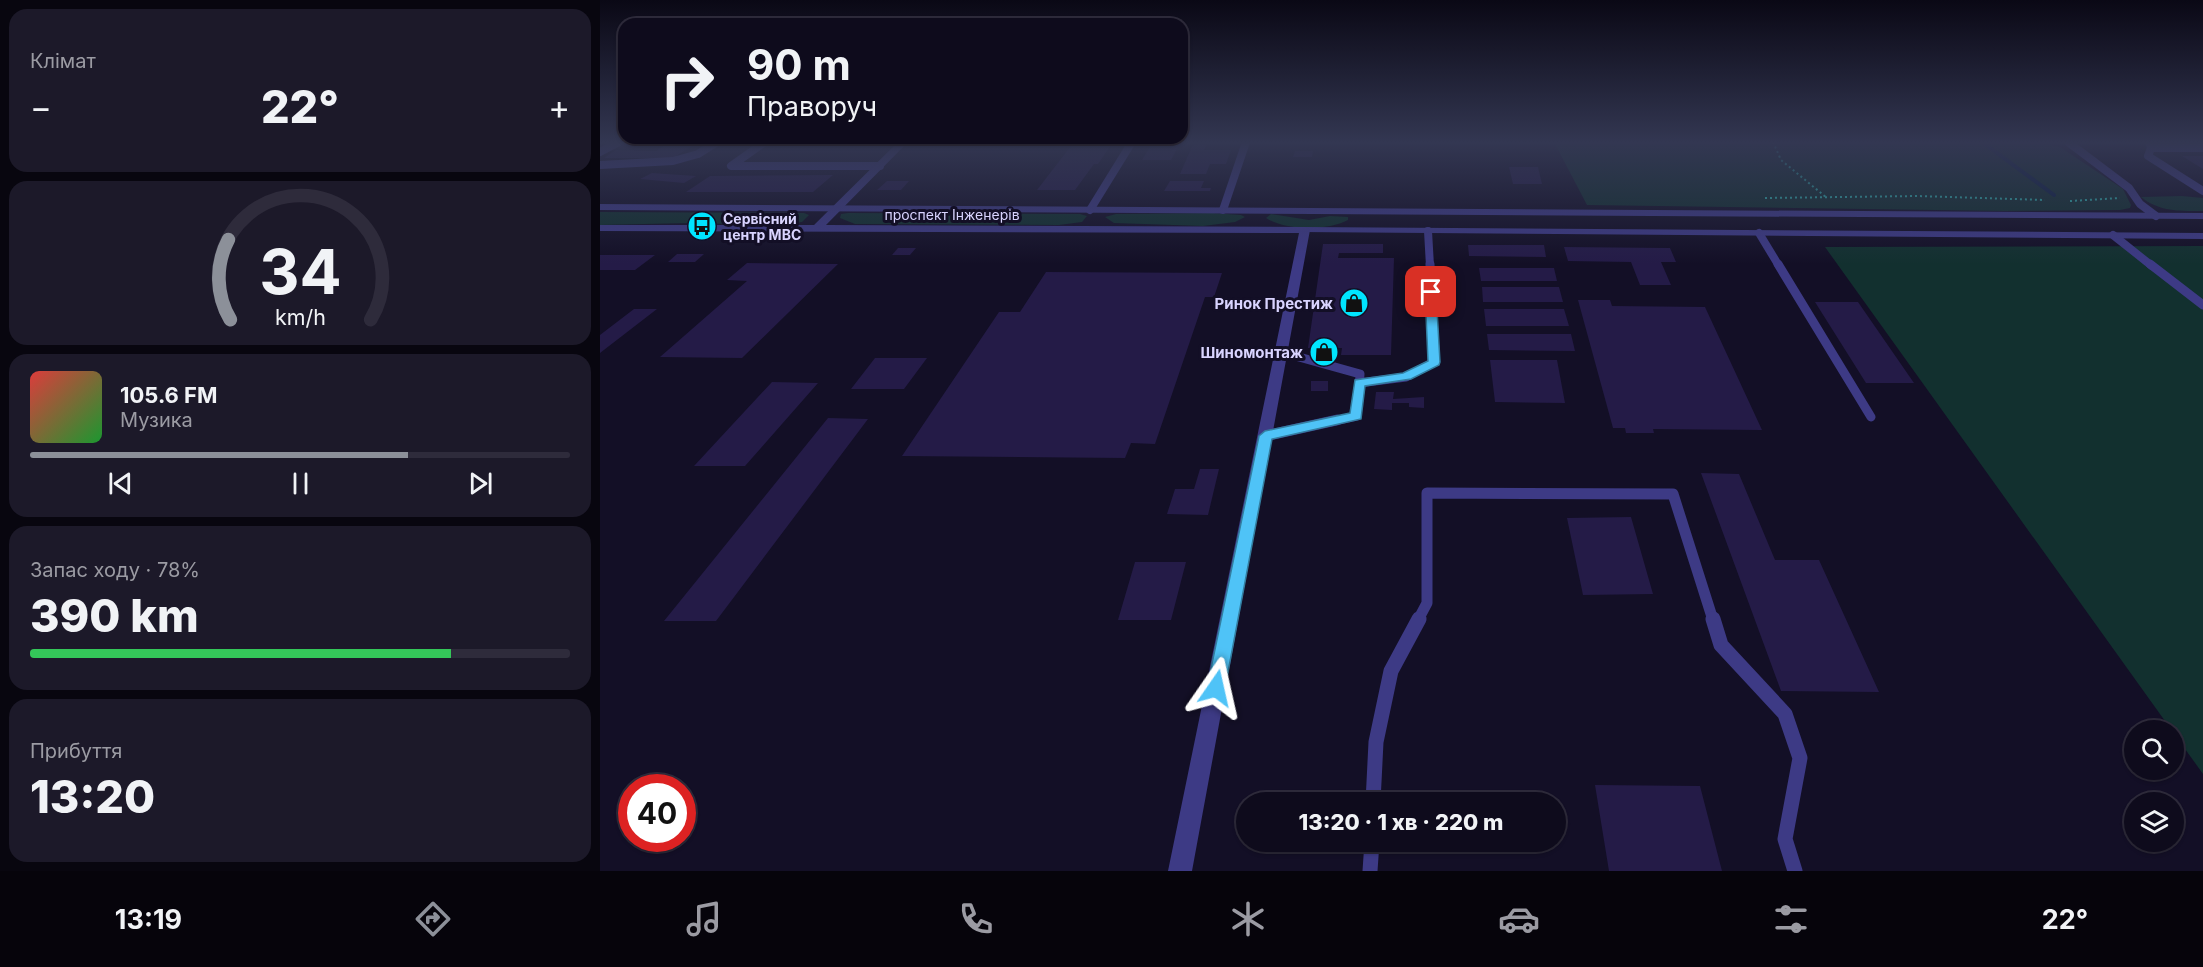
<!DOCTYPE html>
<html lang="uk">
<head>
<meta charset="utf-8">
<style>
	body { margin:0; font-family:Inter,sans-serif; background:#1c1929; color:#f1f3f6; height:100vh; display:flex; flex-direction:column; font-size:22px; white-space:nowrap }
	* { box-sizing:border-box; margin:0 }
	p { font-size:20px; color:#9b9ba3 }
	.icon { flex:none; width:33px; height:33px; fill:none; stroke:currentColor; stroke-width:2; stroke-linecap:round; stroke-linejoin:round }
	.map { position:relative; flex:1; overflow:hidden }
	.side { display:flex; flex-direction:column; gap:9px; padding:9px; background:#08060f; width:600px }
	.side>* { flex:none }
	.guide { position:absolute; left:18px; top:18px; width:570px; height:126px; border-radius:18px; box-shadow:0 2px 4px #0004,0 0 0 2px #2e2b3b; background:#0e0b1c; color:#f1f3f6; overflow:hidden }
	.buttons { position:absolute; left:1524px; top:720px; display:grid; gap:12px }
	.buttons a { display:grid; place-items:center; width:60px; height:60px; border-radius:50%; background:#0e0b1c; box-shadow:0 2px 4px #0004,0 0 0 2px #2e2b3b; font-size:30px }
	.speed { position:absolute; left:18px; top:774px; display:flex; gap:12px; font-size:30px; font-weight:700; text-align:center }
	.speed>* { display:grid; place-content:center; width:78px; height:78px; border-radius:50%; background:#0e0b1c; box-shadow:0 2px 4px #0004,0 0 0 2px #2e2b3b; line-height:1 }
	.speed .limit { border:9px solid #d22; background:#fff; color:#111 }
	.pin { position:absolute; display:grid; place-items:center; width:51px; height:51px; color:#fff; margin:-26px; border-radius:12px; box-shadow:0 3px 9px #0006 }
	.me { position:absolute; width:66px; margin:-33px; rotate:11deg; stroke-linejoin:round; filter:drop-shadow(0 0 4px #0008) }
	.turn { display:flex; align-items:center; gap:21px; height:126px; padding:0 30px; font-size:27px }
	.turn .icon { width:78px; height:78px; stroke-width:2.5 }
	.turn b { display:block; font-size:42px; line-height:51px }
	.big { font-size:45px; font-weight:800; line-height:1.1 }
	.side .widget { flex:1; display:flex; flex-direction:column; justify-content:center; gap:9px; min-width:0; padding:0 21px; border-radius:18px; background:#1c1929 }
	.side .dial { align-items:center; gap:0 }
	.dial svg { height:156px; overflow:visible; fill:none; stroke:#2e2b3b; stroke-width:7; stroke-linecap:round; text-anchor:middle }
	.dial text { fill:#f1f3f6; stroke:none }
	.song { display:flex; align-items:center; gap:18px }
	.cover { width:72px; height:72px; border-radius:9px; background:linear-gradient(135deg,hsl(0 70% 55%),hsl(130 70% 35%)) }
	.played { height:6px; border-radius:3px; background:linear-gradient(90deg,#8c9099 70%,#2e2b3b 70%) }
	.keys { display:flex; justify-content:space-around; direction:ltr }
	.heat { display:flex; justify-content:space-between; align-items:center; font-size:33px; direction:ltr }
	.charge { height:9px; border-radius:4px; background:linear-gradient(90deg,#34c759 78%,#2e2b3b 0) }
	.trip { position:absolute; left:636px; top:792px; width:330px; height:60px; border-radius:30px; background:#0e0b1c; box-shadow:0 2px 4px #0004,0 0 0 2px #2e2b3b; font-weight:800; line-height:60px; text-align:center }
	.tab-bar { display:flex; height:96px; justify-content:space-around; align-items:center; background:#06040b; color:#9b9ba3 }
	.tab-bar .icon { width:42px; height:42px }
	.tab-bar .current { color:#8c9099 }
	.tab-bar b { font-size:27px; color:#f1f3f6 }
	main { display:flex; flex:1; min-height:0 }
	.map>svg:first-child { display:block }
	.green { fill:#12302f }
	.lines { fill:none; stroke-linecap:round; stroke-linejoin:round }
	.stream { stroke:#0a1f44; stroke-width:4 }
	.building { fill:#241b47 }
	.path { stroke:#2fb8b0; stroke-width:2; stroke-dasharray:2 3; stroke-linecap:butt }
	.service-far3 { stroke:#3d3a85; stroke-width:8 }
	.service-far2 { stroke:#3d3a85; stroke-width:9 }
	.service-far1 { stroke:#3d3a85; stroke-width:11 }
	.service { stroke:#3d3a85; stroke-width:15 }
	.minor { fill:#3d3a85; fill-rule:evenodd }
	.tertiary { fill:#3d3a85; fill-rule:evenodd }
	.route { fill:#4fc3f7; stroke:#337fa1; stroke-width:1.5 }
	.labels { text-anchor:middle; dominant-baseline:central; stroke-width:6; stroke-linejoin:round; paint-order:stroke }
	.far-street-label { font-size:14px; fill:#d9d4ff; stroke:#130f26 }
	.far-poi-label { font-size:14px; font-weight:bold; fill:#d9d4ff; stroke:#130f26; text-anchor:start }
	.poi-label { font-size:15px; font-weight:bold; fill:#d9d4ff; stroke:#130f26; text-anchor:end }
</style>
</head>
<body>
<main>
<section class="side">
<div class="widget"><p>Клімат</p>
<div class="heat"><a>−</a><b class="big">22°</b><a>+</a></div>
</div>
<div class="widget dial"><svg viewBox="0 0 100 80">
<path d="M14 69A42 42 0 1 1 86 69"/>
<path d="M14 69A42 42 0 0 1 13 28" stroke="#8c9099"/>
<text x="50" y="56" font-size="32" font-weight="700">34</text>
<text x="50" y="72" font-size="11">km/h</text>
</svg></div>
<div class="widget">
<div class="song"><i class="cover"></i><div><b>105.6 FM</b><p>Музика</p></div></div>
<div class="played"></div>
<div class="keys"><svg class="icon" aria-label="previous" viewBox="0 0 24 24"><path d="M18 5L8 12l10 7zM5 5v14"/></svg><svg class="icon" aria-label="pause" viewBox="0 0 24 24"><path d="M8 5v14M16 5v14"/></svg><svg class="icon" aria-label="next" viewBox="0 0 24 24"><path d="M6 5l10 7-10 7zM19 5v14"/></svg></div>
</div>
<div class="widget"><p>Запас ходу · 78%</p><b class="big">390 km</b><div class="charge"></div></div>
<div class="widget"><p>Прибуття</p><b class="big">13:20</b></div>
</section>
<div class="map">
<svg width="1603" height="871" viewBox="0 0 1603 871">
	<rect width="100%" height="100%" fill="#130f26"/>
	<path class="green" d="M954,142h482l24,5 63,42 8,16 -1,3 -10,2 -116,1 -417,-6z
		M1582,196l21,2v13c-24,0 -43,1 -62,-14z
		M0,212l204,1 5,2 -7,7 -33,3 -79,-2 -90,2z
		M248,213l232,1 7,2 -5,6 -23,3 -204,-1 -15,-6 1,-4z
		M613,213l28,2 4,2 -10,5 -32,4 -89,-3 -9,-6 11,-3z
		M671,214l38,6 21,-4 18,1v3c-20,11 -63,11 -82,-2z
		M1603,246v528l-378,-527z"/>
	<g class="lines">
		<path class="stream" d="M1382,142l72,53"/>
	</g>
	<path class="building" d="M70,142h28l-25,16h-69l12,-8 40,1z
		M474,142h39l-15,22h-4l-19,26h-38z
		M553,142h28l-10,18h-29z
		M594,142h14l-4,8h27l-5,14h-16l-4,10h-26z
		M695,151h18l-1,6h-19z
		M1582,156h21v13z
		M909,167h29l4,17h-29z
		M52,173l44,3 -12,7 -44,-4z
		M233,175l-20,17h-127l24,-16z
		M287,181h22l-8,9h-24z
		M570,181h34l-3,7h10l-1,3h-46z
		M723,244h60v9h-44l-1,5h56l-3,97h-50l1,-7h-34z
		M868,245h76l2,12 -77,-1z
		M964,247l106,1 6,14h-15l10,23h-31l-9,-23 -63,-1z
		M298,248h18l-6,7h-18z
		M77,254h27l-9,8h-27z
		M0,255h55l-20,15h-35z
		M147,263l91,1 -96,94 -82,-1 87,-76 -20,-1z
		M879,268h75l3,13h-76z
		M446,272l176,1 -8,24h-9l-50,147 -24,-1 -6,15 -223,-2 97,-144h21z
		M882,287h77l4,15h-80z
		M978,300h32l2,6 93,1 57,123 -109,-1 1,4h-28l-1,-5h-12z
		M1215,302h43l56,81h-48z
		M34,309h23l-57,44v-18z
		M884,309h80l5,17h-83z
		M887,334h84l4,17 -86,-1z
		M275,358h52l-23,31h-53z
		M890,360h67l8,43 -70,-1z
		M711,381h17v10h-17z
		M172,382l46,1 -73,83h-51z
		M776,392h18l-1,7 31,-2v11l-15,-1v-4h-17v7l-18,-1z
		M228,418l40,1 -152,202h-52z
		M600,469h19l-11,46 -41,-1 8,-25h19z
		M1101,473l38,1 36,86h44l60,132 -98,-1z
		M1031,517l22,77 -70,1 -16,-77z
		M535,562h51l-15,58h-53z
		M995,785l105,1 22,85h-113z"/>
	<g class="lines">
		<path class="path" d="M1173,142l8,18 46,38
			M1165,198l152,-2 128,4
			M1470,201l50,-3"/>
		<path class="service-far3" d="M165,142l-34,24h149
			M1468,142l61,46 11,16 16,12
			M1549,142l2,6 -3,8 55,35
			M1551,148h52
			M0,152l19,-10
			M0,165l73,-4 25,-7 19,-12
			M490,210l42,-68
			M623,210l23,-68
			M828,231l2,35
			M1159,233l20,33
			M1513,235l39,31"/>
		<path class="service-far2" d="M1178,264l93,153
			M1550,264l53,41
			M681,352l79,22 -3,42 -27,6
			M759,383l47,-6 28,-15 -4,-98"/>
		<path class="service-far1" d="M665,436l72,-16
			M818,620l9,-17v-110l246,1 40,126"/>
		<path class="service" d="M1113,619l8,26 64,69 15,44 -15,81 10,32
			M773,802l3,-60 15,-71 28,-52
			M770,871l2,-29"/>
		<path class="minor" d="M0,204l1603,9v6l-1603,-9z
			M705,227l898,6v6l-902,-7 -1,-2z"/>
		<path class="tertiary" d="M298,142h10l-82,83 479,2 5,3 -118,641h-24l131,-638 -699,-2v-6h214z"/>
	</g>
	<linearGradient id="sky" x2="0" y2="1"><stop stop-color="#0a0815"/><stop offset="0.54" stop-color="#333752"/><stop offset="1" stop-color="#333752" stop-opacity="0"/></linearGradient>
	<rect width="1603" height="264" fill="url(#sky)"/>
	<path class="route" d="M831,288l5,4 4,70 -1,3 -28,14 -46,7 -4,33 -89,20 -47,249 -2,5 -7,3 -6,-3 -3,-5 52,-252 6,-5 85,-18 5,-33 48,-7 25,-12 -3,-69z"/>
	<defs>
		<g id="bus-disc" transform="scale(1.5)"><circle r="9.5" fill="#00e5ff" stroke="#130f26"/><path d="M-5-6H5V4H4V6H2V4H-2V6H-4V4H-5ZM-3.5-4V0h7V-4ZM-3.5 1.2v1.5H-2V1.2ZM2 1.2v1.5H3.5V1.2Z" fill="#111"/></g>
		<g id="shop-disc" transform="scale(1.5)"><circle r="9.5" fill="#00e5ff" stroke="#130f26"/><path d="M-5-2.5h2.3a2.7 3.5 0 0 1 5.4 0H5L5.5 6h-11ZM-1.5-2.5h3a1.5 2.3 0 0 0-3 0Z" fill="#111"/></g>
	</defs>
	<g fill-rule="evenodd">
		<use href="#bus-disc" x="102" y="226"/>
		<use href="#shop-disc" x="754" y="303"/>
		<use href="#shop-disc" x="724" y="352"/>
	</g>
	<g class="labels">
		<g class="far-street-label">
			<text x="352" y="214">проспект Інженерів</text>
		</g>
		<g class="far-poi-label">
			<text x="123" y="218">Сервісний<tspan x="123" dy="16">центр МВС</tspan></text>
		</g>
		<g class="poi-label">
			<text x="733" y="303">Ринок Престиж</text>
			<text x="703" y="352">Шиномонтаж</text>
		</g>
	</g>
</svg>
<div class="buttons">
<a><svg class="icon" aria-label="search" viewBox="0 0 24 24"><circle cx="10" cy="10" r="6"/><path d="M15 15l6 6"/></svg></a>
<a><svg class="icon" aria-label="layers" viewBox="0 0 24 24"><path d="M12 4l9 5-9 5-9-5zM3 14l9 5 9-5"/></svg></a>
</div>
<div class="speed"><div class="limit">40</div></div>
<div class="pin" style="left:831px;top:292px;background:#d93025"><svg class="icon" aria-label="arrive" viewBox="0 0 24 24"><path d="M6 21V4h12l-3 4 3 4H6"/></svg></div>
<svg class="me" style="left:616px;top:688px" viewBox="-20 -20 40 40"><path d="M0-17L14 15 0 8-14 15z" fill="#4fc3f7" stroke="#fff" stroke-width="4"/></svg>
<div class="trip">13:20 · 1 хв · 220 m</div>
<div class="guide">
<div class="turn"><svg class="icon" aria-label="right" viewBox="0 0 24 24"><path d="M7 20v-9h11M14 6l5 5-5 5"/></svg><div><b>90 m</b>Праворуч</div></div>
</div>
</div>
</main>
<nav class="tab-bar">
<b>13:19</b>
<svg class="icon current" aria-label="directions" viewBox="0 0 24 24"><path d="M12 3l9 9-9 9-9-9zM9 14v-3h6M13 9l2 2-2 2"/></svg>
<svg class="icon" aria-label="music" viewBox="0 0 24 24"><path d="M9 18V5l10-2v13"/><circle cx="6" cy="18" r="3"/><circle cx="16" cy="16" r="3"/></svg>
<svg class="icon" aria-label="phone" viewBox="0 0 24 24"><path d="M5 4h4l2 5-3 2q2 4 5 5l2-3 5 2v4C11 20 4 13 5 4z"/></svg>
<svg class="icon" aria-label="climate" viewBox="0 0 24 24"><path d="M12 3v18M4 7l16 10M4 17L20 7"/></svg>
<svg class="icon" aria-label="car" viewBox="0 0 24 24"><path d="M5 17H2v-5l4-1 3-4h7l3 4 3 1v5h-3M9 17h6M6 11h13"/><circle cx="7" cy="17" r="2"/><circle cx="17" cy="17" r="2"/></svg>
<svg class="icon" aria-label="filters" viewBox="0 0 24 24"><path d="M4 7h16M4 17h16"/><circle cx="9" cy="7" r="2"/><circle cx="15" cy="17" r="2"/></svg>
<b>22°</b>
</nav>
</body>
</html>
